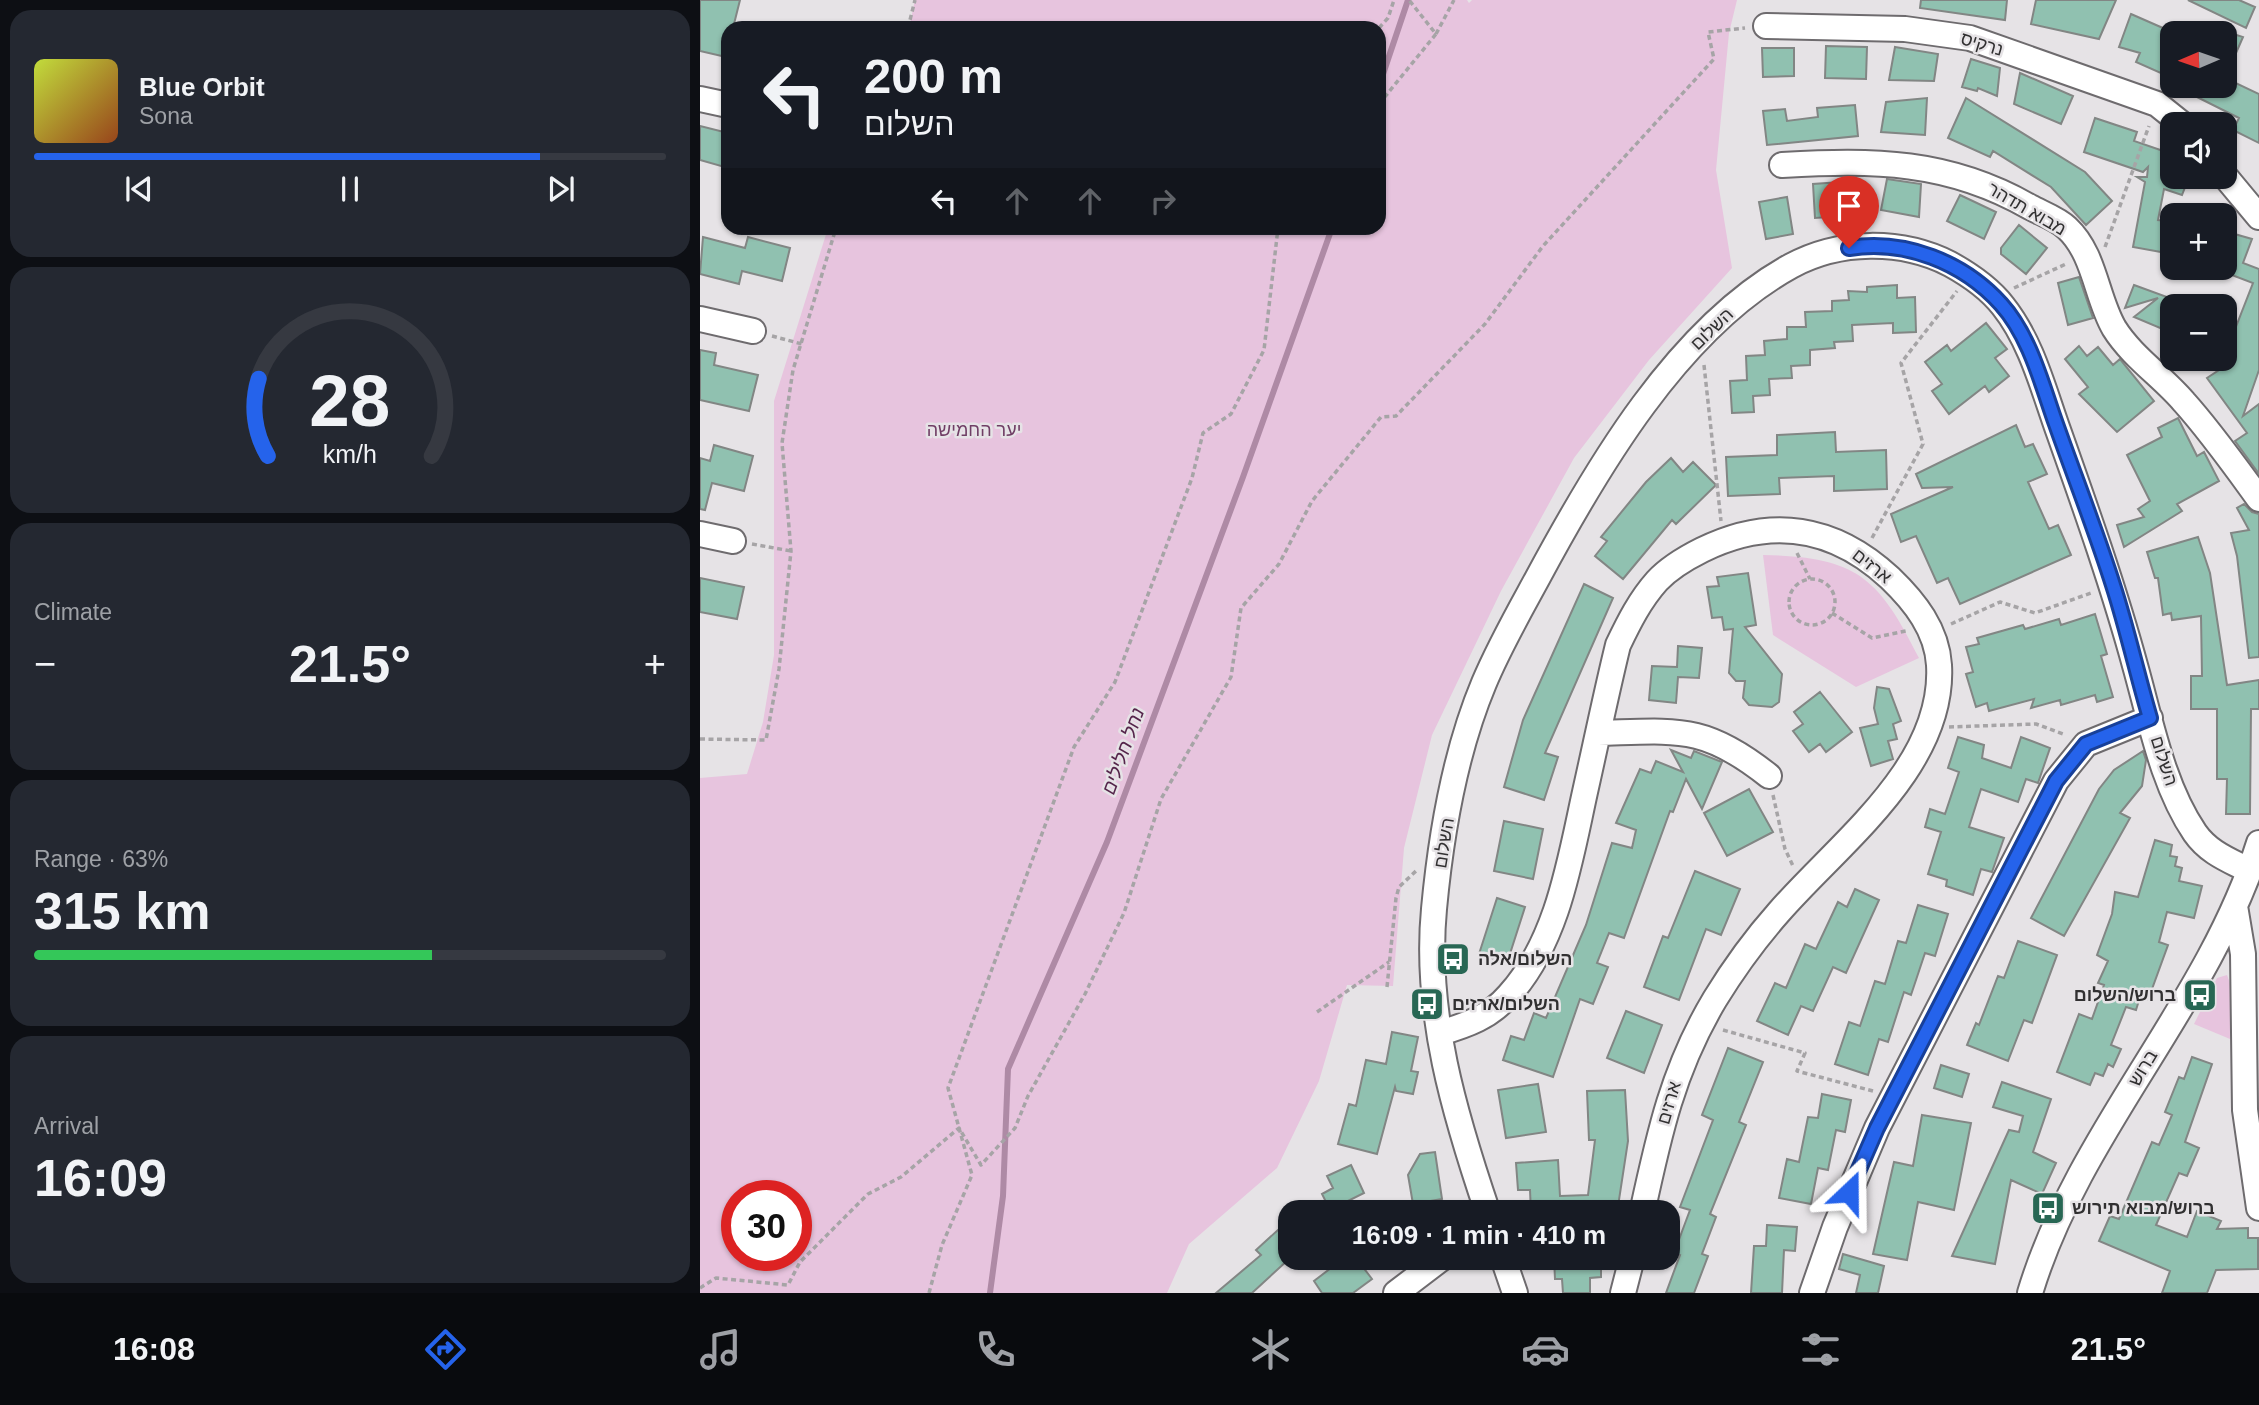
<!DOCTYPE html>
<html lang="en">
<head>
<meta charset="utf-8">
<style>
	body { margin:0; font-family:Helvetica,"Noto Sans Hebrew",sans-serif; background:#242831; color:#f1f3f6; height:100vh; display:flex; flex-direction:column; font-size:26px; white-space:nowrap }
	* { box-sizing:border-box; margin:0 }
	p { font-size:23px; color:#9ea1a6 }
	.icon { flex:none; width:38px; height:38px; fill:none; stroke:currentColor; stroke-width:2; stroke-linecap:round; stroke-linejoin:round }
	.map { position:relative; flex:1; overflow:hidden }
	.panel { display:flex; flex-direction:column; gap:10px; padding:10px; background:#0d0f14; width:700px }
	.panel>* { flex:none }
	.guide { position:absolute; left:21px; top:21px; width:665px; height:214px; border-radius:21px; box-shadow:0 2px 5px #0004; background:#171b24; color:#f1f3f6; overflow:hidden }
	.needle { width:46px; rotate:268deg }
	.fabs { position:absolute; left:1460px; top:21px; display:grid; gap:14px }
	.fabs a { display:grid; place-items:center; width:77px; height:77px; border-radius:14px; background:#171b24; box-shadow:0 2px 5px #0004; font-size:35px }
	.speed { position:absolute; left:21px; top:1180px; display:flex; gap:14px; font-size:35px; font-weight:700; text-align:center }
	.speed>* { display:grid; place-content:center; width:91px; height:91px; border-radius:50%; background:#171b24; box-shadow:0 2px 5px #0004; line-height:1 }
	.speed .limit { border:10px solid #d22; background:#fff; color:#111 }
	.pin { position:absolute; display:grid; place-items:center; width:60px; height:60px; color:#fff; margin:-72px -30px; border-radius:50% 50% 50% 0; rotate:-45deg; box-shadow:0 0 7px #0007 }
	.pin .icon { rotate:45deg }
	.me { position:absolute; width:77px; margin:-38px; rotate:23deg; stroke-linejoin:round; filter:drop-shadow(0 0 5px #0008) }
	.turn { display:flex; align-items:center; gap:24px; height:147px; padding:0 28px; font-size:32px }
	.turn .icon { width:91px; height:91px; stroke-width:2.5 }
	.turn b { display:block; font-size:49px; line-height:60px }
	.lanes { display:flex; align-items:center; height:66px; padding:0 28px; background:#0003; justify-content:center; gap:35px; direction:ltr }
	.lanes .off { opacity:.35 }
	.big { font-size:52px; font-weight:700; line-height:1.1 }
	.panel .card { flex:1; display:flex; flex-direction:column; justify-content:center; gap:10px; min-width:0; padding:0 24px; border-radius:21px; background:#242831 }
	.panel .dial { align-items:center; gap:0 }
	.dial svg { height:182px; overflow:visible; fill:none; stroke:#363941; stroke-width:7; stroke-linecap:round; text-anchor:middle }
	.dial text { fill:#f1f3f6; stroke:none }
	.song { display:flex; align-items:center; gap:21px }
	.cover { width:84px; height:84px; border-radius:10px; background:linear-gradient(135deg,hsl(70 70% 55%),hsl(20 70% 35%)) }
	.played { height:7px; border-radius:4px; background:linear-gradient(90deg,#2563eb 80%,#363941 80%) }
	.keys { display:flex; justify-content:space-around; direction:ltr }
	.heat { display:flex; justify-content:space-between; align-items:center; font-size:38px; direction:ltr }
	.charge { height:10px; border-radius:5px; background:linear-gradient(90deg,#34c759 63%,#363941 0) }
	.trip { position:absolute; left:578px; top:1200px; width:402px; height:70px; border-radius:21px; background:#171b24; box-shadow:0 2px 5px #0004; font-weight:700; line-height:70px; text-align:center }
	.tabs { display:flex; height:112px; justify-content:space-around; align-items:center; background:#090b0e; color:#9ea1a6 }
	.tabs .icon { width:49px; height:49px }
	.tabs .current { color:#2563eb }
	.tabs b { font-size:32px; color:#f1f3f6 }
	main { display:flex; flex:1; min-height:0 }
	.map>svg:first-child { display:block }
	.green { fill:#e7c4de; fill-rule:evenodd }
	.lines { fill:none; stroke-linecap:round; stroke-linejoin:round }
	.stream { stroke:#ae8aa5; stroke-width:6 }
	.building { fill:#90c1b0; stroke:#828684; stroke-width:2 }
	.minor-casing { stroke:#6e6b6e; stroke-width:28 }
	.path { stroke:#a6a4a6; stroke-width:3.5; stroke-dasharray:5 3.5; stroke-linecap:butt }
	.minor { stroke:#fff; stroke-width:24 }
	.route-casing { stroke:#184099; stroke-width:18 }
	.route { stroke:#2563eb; stroke-width:12 }
	.labels { text-anchor:middle; dominant-baseline:central; stroke-width:5; stroke-linejoin:round; paint-order:stroke }
	.street-label { font-size:18px; fill:#313031; stroke:#e6e3e6 }
	.park-label { font-size:18px; fill:#703e65; stroke:#e6e3e6 }
	.poi-label { font-size:18px; font-weight:bold; fill:#313031; stroke:#e6e3e6; text-anchor:start }
	.water-label { font-size:19px; font-style:italic; fill:#55254b; stroke:#e6e3e6 }
</style>
</head>
<body>
<main>
<section class="panel">
<div class="card">
<div class="song"><i class="cover"></i><div><b>Blue Orbit</b><p>Sona</p></div></div>
<div class="played"></div>
<div class="keys"><svg class="icon" aria-label="previous" viewBox="0 0 24 24"><path d="M18 5L8 12l10 7zM5 5v14"/></svg><svg class="icon" aria-label="pause" viewBox="0 0 24 24"><path d="M8 5v14M16 5v14"/></svg><svg class="icon" aria-label="next" viewBox="0 0 24 24"><path d="M6 5l10 7-10 7zM19 5v14"/></svg></div>
</div>
<div class="card dial"><svg viewBox="0 0 100 80">
<path d="M14 69A42 42 0 1 1 86 69"/>
<path d="M14 69A42 42 0 0 1 10 35" stroke="#2563eb"/>
<text x="50" y="56" font-size="32" font-weight="700">28</text>
<text x="50" y="72" font-size="11">km/h</text>
</svg></div>
<div class="card"><p>Climate</p>
<div class="heat"><a>−</a><b class="big">21.5°</b><a>+</a></div>
</div>
<div class="card"><p>Range · 63%</p><b class="big">315 km</b><div class="charge"></div></div>
<div class="card"><p>Arrival</p><b class="big">16:09</b></div>
</section>
<div class="map">
<svg width="1559" height="1293" viewBox="0 0 1559 1293">
	<rect width="100%" height="100%" fill="#e6e3e6"/>
	<path class="green" d="M215,0h552l2,3 3,-3h265l-8,33 -13,137 16,98 -83,92 -75,98 -73,133 -69,144 -28,113 -11,138 -46,-1 -28,96 -42,87 -88,76 -22,49h-467v-515l47,-4 16,-52 11,-67v-254l54,-173h551v-200h-470zM96,1195v60h-59v-60z
		M1063,555c93,2 115,21 156,103l-63,29 -83,-52z
		M1527,975l3,8v56l-36,-15 23,-46z"/>
	<g class="lines">
		<path class="stream" d="M679,86l29,-86
			M290,1293l13,-97 5,-127 99,-227 136,-365 89,-249"/>
	</g>
	<path class="building" d="M0,0h40l-7,28h-5l-2,29 -26,-6z
		M1221,0h86l-2,20 -85,-12z
		M1336,0h80l-17,39 -68,-15z
		M1488,0h51l16,7 -9,21z
		M1431,14l41,18v46l-36,-16 4,-9 -21,-6z
		M1524,31l19,6 -18,41 34,16v49l-26,-13 6,-12 -64,-32h49z
		M1126,46l41,1 -1,32 -41,-1z
		M1195,47l43,7 -4,27 -45,-1z
		M1062,48h32v28l-31,1z
		M1271,59l29,9 -3,28 -19,-8 -1,3 -15,-4z
		M1320,73l53,23 -12,28 -47,-20z
		M1227,98l-2,37 -44,-3 5,-30z
		M1266,98l119,74 27,29 -26,24 -35,-38 -58,-36 -3,6 -42,-19z
		M1155,105l3,31 -91,9 -4,-34 22,-2 2,12 31,-4 -1,-9z
		M1395,118l42,14 -3,9 35,12 -2,7 5,1v16h17l-7,18 -18,-6 -6,31 10,1 -1,7 5,1v25l-39,-7 12,-65 -8,-5h10l1,-10 -5,5 -59,-20z
		M0,126l28,7v35l-28,-8z
		M1187,179l34,5 -2,33 -38,-7z
		M1155,181l2,34 -42,3 -2,-34z
		M1260,195l36,17 -12,27 -37,-18z
		M1087,197l6,37 -27,5 -7,-37z
		M1319,225l28,23 -21,26 -25,-20v-6z
		M1524,231l28,8 -9,24 16,6v101l-16,46 16,-12v70l-24,-33 12,-8 -40,-55 12,-8 34,-87 -29,-11z
		M3,237l42,11 3,-11 42,11 -8,33 -40,-10 -3,13 -39,-10z
		M1379,277l14,41 -25,7 -10,-42z
		M1197,285v13l18,-1 1,35 -23,1v-10l-41,2 1,16 -19,1 1,6 -25,2v15l-19,1 1,12 -23,1 1,16 -17,1 1,16 -22,1 -2,-32 17,-1 -1,-24 19,-1 -1,-14 23,-2v-12h19l-1,-15 27,-1v-10l17,-1 -1,-9 19,1v-5z
		M1434,285l44,16 -6,5v27l-38,-16 24,-19 -33,10z
		M1286,323l21,26 -12,9 14,18 -20,16 -4,-6 -36,28 -17,-23 10,-7 -17,-22 22,-17 4,6z
		M1379,346l8,10 11,-9 15,18 7,-6 34,42 -37,31 -38,-38 9,-7 -23,-28z
		M0,350l16,3 -2,12 44,10 -9,36 -49,-11z
		M1478,418l19,38 7,-4 15,29 -42,23 5,7 -58,36 -7,-22 27,-8 -6,-8 12,-8 -23,-46 35,-18 -4,-9z
		M1316,425l9,22 8,-3 14,30 -19,8 21,47 9,-4 13,30 -111,49 -12,-26 -11,5 -21,-47 -15,6 -10,-28 62,-27 -31,1 -6,-14z
		M1135,432l1,20 50,-2 1,39 -53,2v-15l-55,2 1,16 -52,2 -2,-39 51,-2v-20z
		M14,445l39,11 -9,35 -32,-8 -7,27 -5,-1v-51l10,3z
		M971,458l12,14 10,-10 23,23 -40,39 -4,-4 -49,59 -28,-23 12,-15 -6,-4 45,-55z
		M1544,504l8,8 7,2v143l-10,1 -12,-102 -6,-23 18,-3 -12,-22z
		M1498,537l12,36 17,112 32,-5v29h-8l-1,105h-24l1,-35h-10v-70h-26v-33h11l-1,-60 -29,4 -1,-7 -8,2 -5,-37h-3l-8,-26z
		M1048,573l8,52 -11,2 37,47 -3,28 -7,5 -23,-2 -6,-7 2,-17h-9l-7,-8 4,-44 -9,1 -2,-13 -10,1 -5,-31 12,-1 -2,-9z
		M0,578l44,9 -7,32 -37,-7z
		M884,584l29,14 -68,155 13,4 -14,43 -40,-13 19,-67z
		M1395,614l12,40 -6,2 12,41 -16,5 -2,-7 -34,10 -1,-5 -29,8 3,-9 -45,12 -2,-8 -11,4 -10,-33 7,-2 -7,-25 13,-3 -2,-6 46,-13 2,4 34,-10 2,6z
		M978,646l24,2 -3,30 -21,-1 -2,26 -27,-3 3,-34 25,1z
		M1177,687l12,2 12,32 -8,3 4,15 -9,2 5,18 -22,7 -11,-38 18,-4 -4,-16z
		M1120,692l32,40 -26,20 -6,-8 -11,8 -16,-21 10,-7 -9,-12z
		M1258,737l26,8 -2,13 29,10 10,-31 29,11 -12,35 -12,-4 -8,23 -37,-13 -12,38 35,11 -12,34 -11,-3 -8,26 -27,-9 1,-6 -19,-6 13,-42 -16,-5 5,-18 15,5 14,-42 -11,-4z
		M971,750l20,8 3,-7 28,11 -20,47 -16,-30 -13,33 -3,-1 -46,127 -15,-5 -12,30 11,4 -15,37 -13,-5 -27,78 -50,-17 8,-24 13,4 10,-27 12,5 40,-93 26,-82 20,5 4,-18 -20,-7 24,-54 11,4 5,-12 27,11z
		M1443,751l3,9 -4,26 -22,27 10,5 -66,118 -33,-18 68,-129 15,-19z
		M1049,789l24,43 -46,24 -23,-43z
		M804,821l39,8 -10,50 -39,-8z
		M1455,840l17,5 -2,11 7,1 -2,9 7,2 -3,13 23,5 -8,32 -27,-6 -8,30 9,3 -20,55 -8,-3 -4,13 -10,-3 -15,38 10,4 -8,18 -5,-3 -5,12 -8,-3 -5,12 -33,-13 22,-58 13,5 12,-34 -6,-2 10,-22 -11,-6 15,-41 3,-22 23,5z
		M995,871l45,18 -19,46 -15,-6 -27,71 -35,-13 19,-51 5,2z
		M1155,889l24,11 -33,73 -13,-6 -20,44 -12,-5 -13,29 -31,-14 18,-38 11,5 19,-44 11,5 22,-47 9,5z
		M797,898l28,9 -18,56 -28,-9z
		M1218,905l30,9 -13,42 -10,-3 -14,42 -7,-3 -16,50 -9,-3 -11,36 -33,-11 14,-42 11,4 15,-45 10,3 13,-43 8,2z
		M1318,941l39,14 -25,68 -8,-3 -16,41 -41,-16 9,-22 3,2 19,-49 6,2z
		M926,1011l36,14 -18,48 -37,-15z
		M692,1032l26,5 -7,34 7,1 -5,22 -17,-3 -1,-4 -18,67 -39,-10 11,-40 7,2 10,-46 20,4z
		M1028,1048l35,14 -24,60 7,3 -36,89 6,3 -14,37 6,2 -14,37h-28l14,-38 -6,-2 16,-43 -10,-3 33,-87 -11,-5z
		M1492,1057l20,7 -27,78 14,6 -12,28 -8,-3 -23,52 31,12 10,-26 24,10 -4,8 31,-1v10h10v31l-42,1 -9,23h-45l8,-22 -71,-30 11,-25 9,3 33,-77 7,3 13,-30 -7,-3 14,-35 5,2z
		M1241,1065l28,9 -7,23 -28,-9z
		M1302,1082l49,17 -18,53 23,11 -14,31 -31,-14 -16,84 -43,-8 57,-126 10,2 4,-16 -30,-9z
		M838,1084l8,48 -40,6 -8,-48z
		M925,1090l3,51 -11,72h-86l-1,-23h-12l-2,-27 42,-3 2,36 28,-1 7,-55h-6l-2,-49z
		M1122,1094l29,6 -6,32 -9,-2 -8,40 -10,-2 -7,36 -32,-6 8,-39 12,3 9,-45 10,1z
		M1222,1115l49,8 -17,87 -36,-8 -11,58 -34,-6 21,-92 19,4z
		M735,1152l7,47 -29,5 -5,-29 12,-21z
		M651,1165l13,28 -34,17 -8,-16 11,-6 -6,-12z
		M590,1219v39l-38,35h-36l45,-38 -5,-5z
		M1067,1225l30,2 -2,24 -11,-1 -2,43h-31l3,-47h12z
		M1143,1254l41,12 -6,27h-22l4,-18 -21,-6z
		M644,1258h12l16,21 -19,14h-31l-8,-12z
		M854,1258h47v19l-11,1v15h-27l-1,-14h-7z"/>
	<g class="lines">
		<g class="minor-casing">
			<path id="minor" d="M1066,26l139,3 65,9 187,66 25,20
				M0,99l28,6
				M1082,165c92,-5 166,-5 248,42 11,6 28,12 37,21 28,26 29,69 47,100 18,29 49,49 70,74 27,30 51,64 75,97
				M1524,175l35,42
				M0,319l53,12
				M0,534l33,7
				M898,733c79,-2 106,-9 171,43
				M1535,906l8,48 2,156 14,98
				M740,1033c27,-8 50,-16 69,-38 49,-54 61,-135 76,-203 11,-49 21,-98 33,-147 11,-23 22,-45 39,-64 12,-13 29,-23 45,-31 69,-34 132,-24 188,28 25,24 47,52 49,87 6,101 -100,178 -160,247 -24,27 -45,56 -64,87 -42,70 -56,135 -73,214
				M788,1213c-33,-97 -64,-200 -54,-304 7,-75 21,-157 50,-226 15,-36 35,-71 53,-104 59,-110 141,-251 254,-313 48,-26 110,-27 159,-2 20,11 39,24 53,42 28,35 40,82 55,124 28,79 56,158 78,239 15,54 27,117 59,164 14,20 34,27 55,38
				M803,1258l12,35
				M696,1293l46,-35
				M923,1293l9,-35
				M1112,1293l23,-66 42,-99 179,-347 30,-37 64,-26
				M1330,1293c49,-163 178,-288 229,-450"/>
		</g>
		<path class="path" d="M208,28l7,-28
			M679,28l9,-10 6,-18
			M736,34l18,-34
			M679,104l57,-70 -27,-34
			M1405,247l44,-121
			M1314,288l54,-25
			M72,336l30,8
			M1004,365l17,156
			M1172,538l51,-94 -22,-81 56,-72
			M52,544l39,7
			M1097,553l13,26
			M1089 602a23 23 0 1 1 46 0a23 23 0 1 1-46 0Z
			M1132,613l40,25 34,-7
			M1251,624l49,-22 35,11 56,-20
			M1249,727l87,-3 30,11
			M0,739l66,1 13,-71 12,-118 -9,-108 11,-73 43,-142
			M1073,795l12,54 9,19
			M687,987l9,-89 3,-11 18,-17
			M617,1012l72,-50
			M1023,1030l82,23 -8,18 76,20
			M0,1288l16,-10 72,7 12,-23 68,-68 33,-17 58,-49 22,37 34,-37 13,-32 57,-102 39,-81 37,-114 70,-122 10,-69 38,-44 33,-63 69,-84 15,-1 89,-92 58,-78 171,-187 -6,-27 37,-4
			M229,1293l13,-48 30,-70 -24,-87 126,-341 41,-65 77,-204 11,-45 28,-19 33,-64 14,-122"/>
		<use href="#minor" class="minor"/>
	</g>
	<g class="lines">
		<g class="route-casing">
			<path id="route" d="M1149,248c56,-9 114,14 152,56 29,32 41,81 55,120 19,54 40,107 57,161 14,43 24,89 37,133l-64,26 -30,37 -179,347 -28,64"/>
		</g>
		<use href="#route" class="route"/>
	</g>
	<defs>
		<g id="bus-square" transform="scale(1.75)"><rect x="-9" y="-9" width="18" height="18" rx="4" fill="#286754" stroke="#e6e3e6"/><path d="M-5-6H5V4H4V6H2V4H-2V6H-4V4H-5ZM-3.5-4V0h7V-4ZM-3.5 1.2v1.5H-2V1.2ZM2 1.2v1.5H3.5V1.2Z" fill="#fff"/></g>
	</defs>
	<g fill-rule="evenodd">
		<use href="#bus-square" x="753" y="959"/>
		<use href="#bus-square" x="1500" y="995"/>
		<use href="#bus-square" x="727" y="1004"/>
		<use href="#bus-square" x="1348" y="1208"/>
	</g>
	<g class="labels">
		<g class="street-label">
			<text transform="translate(1282 44) rotate(17)">נרקיס</text>
			<text transform="translate(1327 209) rotate(30)">מבוא תדהר</text>
			<text transform="translate(1012 329) rotate(-44)">השלום</text>
			<text transform="translate(1172 566) rotate(38)">ארזים</text>
			<text transform="translate(1464 761) rotate(72)">השלום</text>
			<text transform="translate(744 843) rotate(-81)">השלום</text>
			<text transform="translate(1443 1068) rotate(-59)">ברוש</text>
			<text transform="translate(969 1103) rotate(-74)">ארזים</text>
		</g>
		<g class="park-label">
			<text x="274" y="430">יער החמישה</text>
		</g>
		<g class="poi-label">
			<text x="778" y="959">השלום/אלה</text>
			<text x="1476" y="995" text-anchor="end">ברוש/השלום</text>
			<text x="752" y="1004">השלום/ארזים</text>
			<text x="1372" y="1208">ברוש/מבוא תירוש</text>
		</g>
		<g class="water-label">
			<text transform="translate(423 751) rotate(-70)">נחל חלילים</text>
		</g>
	</g>
</svg>
<div class="fabs">
<a><svg class="needle" viewBox="-14 -14 28 28"><path d="M0-13l5 13h-10z" fill="#e53935"/><path d="M0 13l5-13h-10z" fill="#9ea1a6"/></svg></a>
<a><svg class="icon" aria-label="sound" viewBox="0 0 24 24"><path d="M4 9h4l5-4v14l-5-4H4zM17 9q2 3 0 6"/></svg></a>
<a>+</a>
<a>−</a>
</div>
<div class="speed"><div class="limit">30</div></div>
<div class="pin" style="left:1149px;top:248px;background:#d93025"><svg class="icon" aria-label="arrive" viewBox="0 0 24 24"><path d="M6 21V4h12l-3 4 3 4H6"/></svg></div>
<svg class="me" style="left:1149px;top:1192px" viewBox="-20 -20 40 40"><path d="M0-17L14 15 0 8-14 15z" fill="#2563eb" stroke="#fff" stroke-width="4"/></svg>
<div class="trip">16:09 · 1 min · 410 m</div>
<div class="guide">
<div class="turn"><svg class="icon" aria-label="left" viewBox="0 0 24 24"><path d="M17 20v-9H6M10 6l-5 5 5 5"/></svg><div><b>200 m</b>השלום</div></div>
<div class="lanes"><svg class="icon" aria-label="left" viewBox="0 0 24 24"><path d="M17 20v-9H6M10 6l-5 5 5 5"/></svg><svg class="icon off" aria-label="ahead" viewBox="0 0 24 24"><path d="M12 20V5M6 11l6-6 6 6"/></svg><svg class="icon off" aria-label="ahead" viewBox="0 0 24 24"><path d="M12 20V5M6 11l6-6 6 6"/></svg><svg class="icon off" aria-label="right" viewBox="0 0 24 24"><path d="M7 20v-9h11M14 6l5 5-5 5"/></svg></div>
</div>
</div>
</main>
<nav class="tabs">
<b>16:08</b>
<svg class="icon current" aria-label="directions" viewBox="0 0 24 24"><path d="M12 3l9 9-9 9-9-9zM9 14v-3h6M13 9l2 2-2 2"/></svg>
<svg class="icon" aria-label="music" viewBox="0 0 24 24"><path d="M9 18V5l10-2v13"/><circle cx="6" cy="18" r="3"/><circle cx="16" cy="16" r="3"/></svg>
<svg class="icon" aria-label="phone" viewBox="0 0 24 24"><path d="M5 4h4l2 5-3 2q2 4 5 5l2-3 5 2v4C11 20 4 13 5 4z"/></svg>
<svg class="icon" aria-label="climate" viewBox="0 0 24 24"><path d="M12 3v18M4 7l16 10M4 17L20 7"/></svg>
<svg class="icon" aria-label="car" viewBox="0 0 24 24"><path d="M5 17H2v-5l4-1 3-4h7l3 4 3 1v5h-3M9 17h6M6 11h13"/><circle cx="7" cy="17" r="2"/><circle cx="17" cy="17" r="2"/></svg>
<svg class="icon" aria-label="filters" viewBox="0 0 24 24"><path d="M4 7h16M4 17h16"/><circle cx="9" cy="7" r="2"/><circle cx="15" cy="17" r="2"/></svg>
<b>21.5°</b>
</nav>
</body>
</html>
